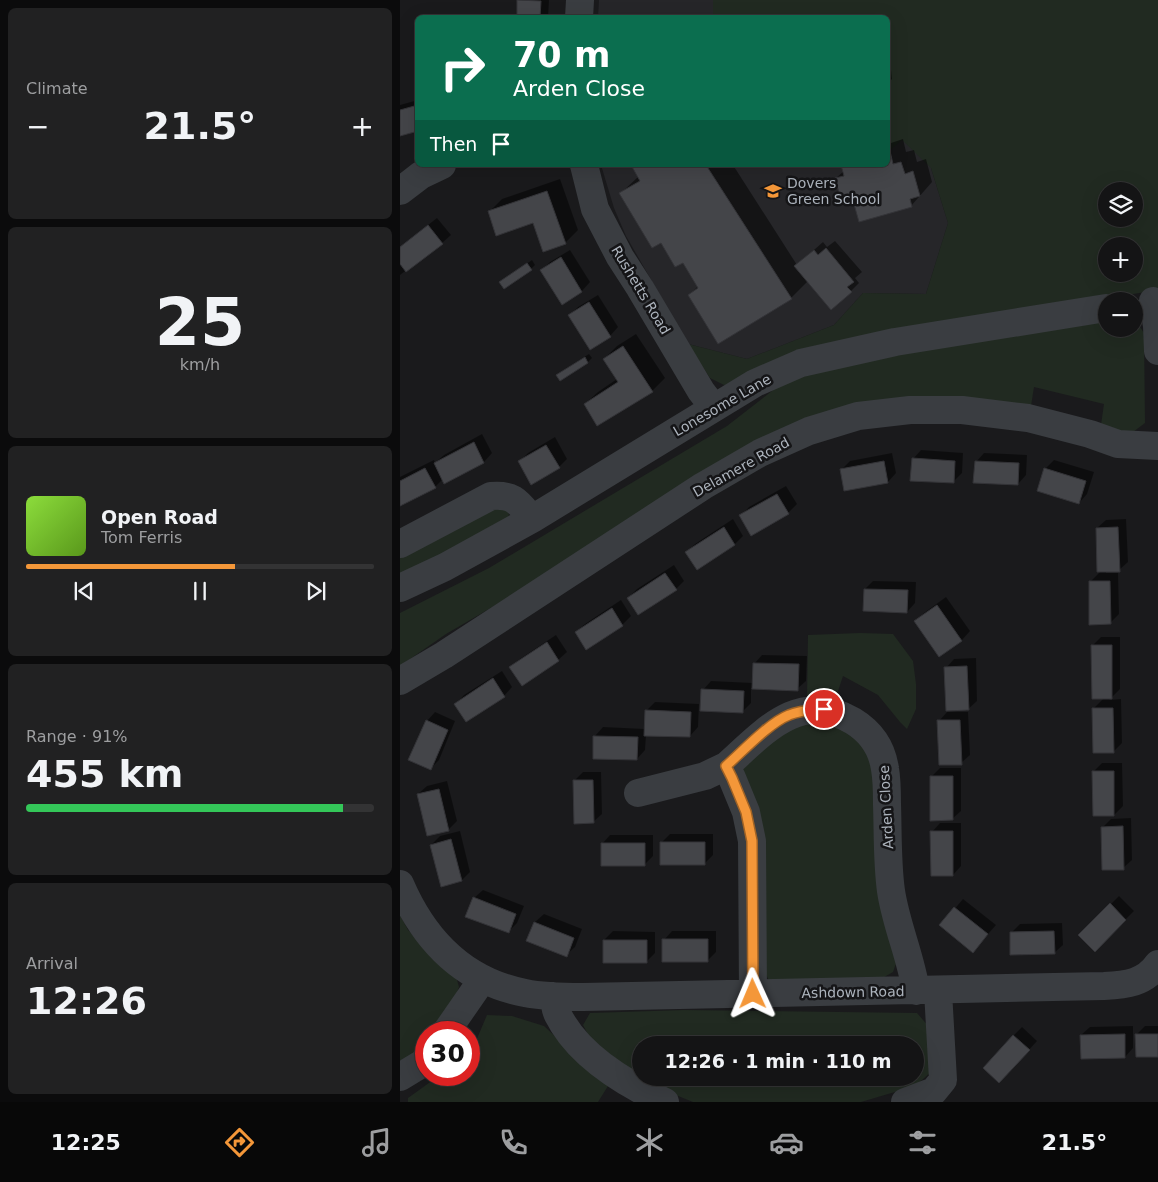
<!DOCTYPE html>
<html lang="en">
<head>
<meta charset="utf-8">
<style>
	body { margin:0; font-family:"DejaVu Sans",sans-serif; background:#212122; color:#f1f3f6; height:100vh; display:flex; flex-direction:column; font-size:19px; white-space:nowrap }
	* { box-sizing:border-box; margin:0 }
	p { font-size:16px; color:#9d9ea0 }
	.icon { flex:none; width:28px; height:28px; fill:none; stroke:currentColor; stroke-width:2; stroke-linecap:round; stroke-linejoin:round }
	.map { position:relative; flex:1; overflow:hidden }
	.details { display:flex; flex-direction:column; gap:8px; padding:8px; background:#0b0b0c; width:400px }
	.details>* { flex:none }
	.top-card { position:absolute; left:15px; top:15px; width:475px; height:152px; border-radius:8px; box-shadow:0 5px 20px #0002,0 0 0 1px #333334; background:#0b6e4f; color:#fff; overflow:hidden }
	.buttons { position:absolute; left:698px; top:182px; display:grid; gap:10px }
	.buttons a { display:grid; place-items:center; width:45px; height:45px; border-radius:50%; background:#141415; box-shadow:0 5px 20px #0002,0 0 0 1px #333334; font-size:25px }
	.speed { position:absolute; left:15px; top:1021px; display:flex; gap:10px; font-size:25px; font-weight:700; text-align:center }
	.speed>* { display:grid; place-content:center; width:65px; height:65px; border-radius:50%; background:#141415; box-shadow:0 5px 20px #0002,0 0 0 1px #333334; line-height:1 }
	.speed .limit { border:8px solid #d22; background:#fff; color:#111 }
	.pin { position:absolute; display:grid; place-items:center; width:42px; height:42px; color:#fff; margin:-21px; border:2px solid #fff; border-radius:50%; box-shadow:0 1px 5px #0007 }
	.me { position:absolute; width:55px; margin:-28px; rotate:359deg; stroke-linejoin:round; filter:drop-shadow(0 0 4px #0008) }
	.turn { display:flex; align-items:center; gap:18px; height:105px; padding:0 15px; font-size:22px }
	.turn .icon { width:65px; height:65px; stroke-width:2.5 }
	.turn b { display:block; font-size:35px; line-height:42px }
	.then { display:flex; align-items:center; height:48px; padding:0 15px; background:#0003; gap:10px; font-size:19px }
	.big { font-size:38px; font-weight:800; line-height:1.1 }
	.details .card { flex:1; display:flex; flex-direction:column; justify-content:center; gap:8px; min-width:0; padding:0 18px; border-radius:8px; background:#212122 }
	.details .dial { align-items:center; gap:0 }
	.dial b { font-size:65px; line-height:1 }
	.song { display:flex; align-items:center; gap:15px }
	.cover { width:60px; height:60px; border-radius:8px; background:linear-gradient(135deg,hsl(90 70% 55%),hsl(90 70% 35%)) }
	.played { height:5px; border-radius:2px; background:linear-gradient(90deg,#f49739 60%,#333334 60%) }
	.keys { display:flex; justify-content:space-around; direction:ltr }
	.heat { display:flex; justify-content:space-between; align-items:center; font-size:28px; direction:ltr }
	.charge { height:8px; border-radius:4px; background:linear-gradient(90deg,#34c759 91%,#333334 0) }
	.trip { position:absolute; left:232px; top:1036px; width:292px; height:50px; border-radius:25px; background:#141415; box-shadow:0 5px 20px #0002,0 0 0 1px #333334; font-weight:800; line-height:50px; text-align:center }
	.dock { display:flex; height:80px; justify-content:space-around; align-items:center; background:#080808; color:#9d9ea0 }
	.dock .icon { width:35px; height:35px }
	.dock .active { color:#f49739 }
	.dock b { font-size:22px; color:#f1f3f6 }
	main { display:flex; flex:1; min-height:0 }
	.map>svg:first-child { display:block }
	.built { fill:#262629 }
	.green { fill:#212a21; fill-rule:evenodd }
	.shadow { fill:#0007 }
	.building { fill:#444549; stroke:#343438 }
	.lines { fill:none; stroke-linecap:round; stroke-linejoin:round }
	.minor { stroke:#3a3d41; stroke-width:28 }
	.route-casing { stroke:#9f6225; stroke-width:12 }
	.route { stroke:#f49739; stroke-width:9 }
	.labels { text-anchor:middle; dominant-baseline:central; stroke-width:5; stroke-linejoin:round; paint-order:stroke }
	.poi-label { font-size:14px; fill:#acb3bc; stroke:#151517; text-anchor:start }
	.street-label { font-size:14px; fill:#acb3bc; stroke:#151517 }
</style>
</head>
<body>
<main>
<section class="details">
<div class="card"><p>Climate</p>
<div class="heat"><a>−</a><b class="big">21.5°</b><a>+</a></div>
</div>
<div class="card dial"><b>25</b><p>km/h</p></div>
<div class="card">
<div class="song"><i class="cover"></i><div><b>Open Road</b><p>Tom Ferris</p></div></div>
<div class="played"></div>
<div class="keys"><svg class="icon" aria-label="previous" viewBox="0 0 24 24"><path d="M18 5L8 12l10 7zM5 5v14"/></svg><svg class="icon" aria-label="pause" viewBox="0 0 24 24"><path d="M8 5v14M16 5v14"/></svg><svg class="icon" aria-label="next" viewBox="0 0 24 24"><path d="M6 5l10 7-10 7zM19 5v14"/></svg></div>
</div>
<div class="card"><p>Range · 91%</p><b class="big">455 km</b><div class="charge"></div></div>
<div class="card"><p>Arrival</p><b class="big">12:26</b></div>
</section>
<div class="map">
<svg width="758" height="1102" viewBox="0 0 758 1102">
	<rect width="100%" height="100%" fill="#1a1a1c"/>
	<path class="built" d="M199,0h352l-20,168 17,55 -22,71 -63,-1 -29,32 -87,34 -59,-15 -62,-108 -12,-28 -13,-43h287v-147h-290z"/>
	<path class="green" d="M313,0h445v290l-99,16 -331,81 -18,-9 -22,-34 59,15 87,-34 29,-32 63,1 22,-71 -17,-55 -29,-28 -14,12v-134l-175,-1zM706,191h28v28h-28zM706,246h28v28h-28z
		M706,315v14h28v-11l10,15 1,90 -12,9 -15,-1 -17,-6 3,-21 -70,-17 -3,19 -161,-3 -278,146 -146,85 -46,32v-53l89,-45 238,-142 59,-46 83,-23z
		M106,506l3,9 -4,8 -105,53v-23l73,-37z
		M460,633l33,1 20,27 3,23v25l-9,20 -7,-7 -22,-27 -35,-19 -6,18 -30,5 1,-64z
		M412,721l40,10 18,22 29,202 -6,17 -14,8 -109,3 -5,-11 -26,-199 6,-12 51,-35z
		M0,915l8,15 24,24 23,19 4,14 -5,14 -23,31h-5c0,13 -12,30 -26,28z
		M284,1010l233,3 13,15v45l-15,13 -54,16h-168l-47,-19 -56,-45 -7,-13 7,-12zM241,1045h275v33h-275z
		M87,1015l25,1 32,10 64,60 -10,16h-190v-4l32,-23h29v-23l4,-4z"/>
	<path class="shadow" d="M149,0l-1,18h-30l1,-18z
		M490,61l2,18 -4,4v-21z
		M18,100v30l-18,5v-30z
		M503,139l3,13 8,-2 3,12 9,-3 6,23 -21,24 -58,-10 -17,-18 8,-7 -2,-6h46v-21z
		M233,165h100l64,100 26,-23 4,5 8,-6 27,31 -7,6 4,5 -8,8 -43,-10 -17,17 -73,44 -28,-47 8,-9 -15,-25 -22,-20 -40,-48 18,-17z
		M160,179l18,51 -13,13 -31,-21 -45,-10 13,-13z
		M37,218l14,17 -9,8 -42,32v-28z
		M170,250l20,32 -8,9 -20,12 -20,-33 8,-8z
		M132,260l3,5 -4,4 -30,13z
		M198,295l20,32 -8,9 -40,-21 8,-8z
		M236,334l29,44 -13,13 -67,13 13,-12 19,-13 -13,-20 13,-13z
		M189,354l3,4 -4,4 -28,17 -2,-4 4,-4z
		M82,434l10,19 -8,9 -39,20 -2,-3 -8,8 -35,18v-28l34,-17 1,3 9,-8z
		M155,437l12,22 -8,8 -40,-5 9,-9z
		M521,450l42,3 -1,20 -8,8 -41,-22z
		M492,453l4,20 -8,9 -47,-12 9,-9z
		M584,453l43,2 -1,20 -8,9 -42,-22z
		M654,460l40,12 -7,22 -8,9 -34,-34z
		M386,486l11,18 -9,9 -36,21 -11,-18 8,-9z
		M333,519l10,17 -8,8 -38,24 -10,-16 8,-8z
		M726,519l2,43 -9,8 -13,1v2h12l1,41 -9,9 -20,-41 11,-11 -4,-43 9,-8z
		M274,565l10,16 -8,8 -48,9 9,-9z
		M473,581l43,1 -1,21 -8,9 -42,-23z
		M546,597l24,34 -8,9 -23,15 -23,-34 8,-8z
		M221,600l10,16 -9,9 -35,23 -11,-16 9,-8z
		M156,635l11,17 -9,8 -36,24 -11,-17 9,-8z
		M701,637h19v52l-11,11 12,-1 1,44 -9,9 -19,-44 10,-10 -12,-52z
		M362,655l45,1 -1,25 -9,8 -46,-1v15l-9,9 -39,-22 8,-9 42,2 1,-19z
		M576,658l1,43 -11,10 -20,-43 8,-9z
		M102,671l10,16 -8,9 -48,8 8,-9z
		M255,702l44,2 -1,23 -8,9 -44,-1 -1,15 -8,9 -42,-23 8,-9 42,2 1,-18z
		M35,712l20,9 -16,39 -8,8 -4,-47z
		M547,712h21l2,43 -9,8 -22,-42z
		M702,763h20l1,43 -9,9 -21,-43z
		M540,768h21v43l-9,8 -21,-42z
		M183,772h18l1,42 -9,8 -19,-41z
		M47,781l10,40 -9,9 -30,-36 9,-8z
		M731,818l1,42 -9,8 -20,-41 8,-8z
		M540,823h21v43l-8,9 -21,-43z
		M60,831l10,41 -8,8 -31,-35 9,-9z
		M270,834h43v21l-9,9 -43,-21z
		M210,835h43v21l-9,9 -42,-21z
		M83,890l41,16 -7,17 -9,9 -34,-34z
		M719,896l15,15 -39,39 -15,-15z
		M563,899l33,26 -23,26 -32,-26z
		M144,914l38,15 -7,18 -9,8 -38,-15 7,-18z
		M662,923l1,22 -9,8 -42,-21 8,-8z
		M213,931l42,1v21l-9,9 -42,-22z
		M272,931h44v21l-9,9 -43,-21z
		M733,1026v22l-8,9 -44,-22 9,-8z
		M745,1026h13v30l-21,-22z
		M622,1027l15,14 -29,32 5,-37z"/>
	<path class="building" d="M117,0l24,1 -1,17h-23z
		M18,105v26l-18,5v-26z
		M490,151l3,13 8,-2 4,12 8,-3 7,25 -10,3 2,8 -53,15 -7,-25 -11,3 -6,-22 9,-2 -3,-11h47v-13z
		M231,165h75l86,134 -74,45 -30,-49 10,-7 -15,-25 -8,4 -14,-24 -9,5 -33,-55 21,-12z
		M147,191l19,53 -23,8 -10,-29 -37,13 -8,-25z
		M28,225l15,19 -37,28 -6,-8v-17z
		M426,248l28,34 -7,5 5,5 -21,18 -37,-44 20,-16 4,5z
		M161,257l21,35 -20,13 -22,-35z
		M127,263l5,7 -28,19 -5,-7z
		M189,302l22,35 -21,13 -22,-35z
		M223,346l30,46 -56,34 -13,-22 34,-22 -15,-23z
		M185,357l3,6 -28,18 -4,-6z
		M74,442l10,21 -40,21 -10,-21z
		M146,445l14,23 -29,17 -13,-24z
		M512,458l43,3 -1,22 -44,-2z
		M484,461l4,22 -44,8 -4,-22z
		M575,461l44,2 -1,22 -45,-2z
		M25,468l11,20 -36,18v-25z
		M644,468l42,13 -7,23 -42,-13z
		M377,494l12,20 -38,22 -12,-21z
		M324,527l11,18 -38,25 -12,-18z
		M718,527l2,45h-23l-1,-44z
		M265,573l12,17 -39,25 -11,-17z
		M689,581h21l1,43 -22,1z
		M464,589l44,1 -1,23 -44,-2z
		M537,605l25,36 -23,16 -25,-36z
		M212,608l11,18 -37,24 -11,-18z
		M147,642l12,19 -37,25 -13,-19z
		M691,645h21v54h-20z
		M353,663l46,1 -1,27 -46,-2z
		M567,666l2,44 -23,1 -2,-44z
		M93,678l12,19 -39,25 -12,-18z
		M301,689l43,2 -1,22 -43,-2z
		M692,708h21l1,45h-21z
		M245,710l46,2 -1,25 -46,-1z
		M26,720l22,10 -17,40 -23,-10z
		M537,720h23l2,45h-23z
		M193,736l45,1 -1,23 -44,-1z
		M692,771h22v45h-21z
		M530,776h23v44l-23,1z
		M173,780h20l1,43 -20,1z
		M39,789l10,42 -22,5 -10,-42z
		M723,826l1,44h-22l-1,-43z
		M530,831h23v45h-22z
		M51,839l11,42 -21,6 -11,-42z
		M260,842h45v23h-45z
		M201,843h44v23h-44z
		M73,897l43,17 -7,19 -44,-16z
		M710,903l16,17 -31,32 -17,-17z
		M554,907l34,27 -15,19 -34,-28z
		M134,922l40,16 -7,19 -41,-16z
		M654,931l1,23 -45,1v-23z
		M262,939h46v23h-46z
		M203,940h44v23h-44z
		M725,1034v24l-44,1 -1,-24z
		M735,1034h23v23h-22z
		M613,1035l17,15 -31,33 -16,-15z"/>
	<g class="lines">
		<path class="minor" d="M179,18l1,-18
			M184,165l11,44 25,48 20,31 61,103 13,17
			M0,191l21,-16 21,-10
			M753,301l4,25 1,25
			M0,544l91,-48c23,-2 27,6 41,23
			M0,588l45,-21 87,-48 223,-136 46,-20 94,-21 211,-34
			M0,681l44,-26 259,-169 57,-33 49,-22 49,-15 52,-6h52l66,8 62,16 28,10 40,2
			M238,793l67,-17 21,-10
			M0,884c24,56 63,97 125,109 19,4 39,4 58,4l521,-11c22,-1 41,-3 54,-22
			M353,994l-1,-153 -6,-29 -14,-34 -6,-12c37,-33 73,-77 127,-45 18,11 29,27 32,48 2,11 2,23 2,35 1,29 0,58 4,87 5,34 20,66 25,100
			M153,996c2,7 2,14 5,19 20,40 68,69 107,87
			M46,1032l36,-52
			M0,1077l23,-14 3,-4
			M505,1102l29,-11 9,-11 -5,-89"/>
	</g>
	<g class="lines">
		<g class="route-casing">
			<path id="route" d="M353,994l-1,-153 -6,-29 -14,-34 -6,-12c17,-15 43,-43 63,-51 11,-5 23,-5 35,-6"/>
		</g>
		<use href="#route" class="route"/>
	</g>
	<defs>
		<g id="school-bare" transform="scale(1.35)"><path d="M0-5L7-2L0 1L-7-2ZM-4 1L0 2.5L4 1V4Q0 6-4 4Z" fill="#f49739" stroke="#151517" stroke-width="2.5" paint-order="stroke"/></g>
	</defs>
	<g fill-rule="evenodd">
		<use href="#school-bare" x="373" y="191"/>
	</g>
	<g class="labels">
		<g class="poi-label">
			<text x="387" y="183">Dovers<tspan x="387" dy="16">Green School</tspan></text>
		</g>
		<g class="street-label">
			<text transform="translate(241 290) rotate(59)">Rushetts Road</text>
			<text transform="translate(322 405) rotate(-30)">Lonesome Lane</text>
			<text transform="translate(341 467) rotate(-29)">Delamere Road</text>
			<text transform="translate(486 807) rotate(-93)">Arden Close</text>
			<text transform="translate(453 992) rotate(-1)">Ashdown Road</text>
		</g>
	</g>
</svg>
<div class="buttons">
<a><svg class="icon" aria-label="layers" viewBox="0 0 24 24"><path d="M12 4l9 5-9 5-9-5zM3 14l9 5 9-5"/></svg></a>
<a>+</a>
<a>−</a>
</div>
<div class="speed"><div class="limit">30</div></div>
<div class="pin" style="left:424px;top:709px;background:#d93025"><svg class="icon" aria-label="arrive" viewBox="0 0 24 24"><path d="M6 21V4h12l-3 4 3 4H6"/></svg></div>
<svg class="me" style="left:353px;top:994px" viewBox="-20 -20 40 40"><path d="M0-17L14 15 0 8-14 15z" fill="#f49739" stroke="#fff" stroke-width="4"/></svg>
<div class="trip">12:26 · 1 min · 110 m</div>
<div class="top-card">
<div class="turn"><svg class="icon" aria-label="right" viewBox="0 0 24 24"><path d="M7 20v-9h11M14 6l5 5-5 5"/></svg><div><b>70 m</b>Arden Close</div></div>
<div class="then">Then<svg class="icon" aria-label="arrive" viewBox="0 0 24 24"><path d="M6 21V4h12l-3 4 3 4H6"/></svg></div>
</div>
</div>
</main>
<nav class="dock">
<b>12:25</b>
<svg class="icon active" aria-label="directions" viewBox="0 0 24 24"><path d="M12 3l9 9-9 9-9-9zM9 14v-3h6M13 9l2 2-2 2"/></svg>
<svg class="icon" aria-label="music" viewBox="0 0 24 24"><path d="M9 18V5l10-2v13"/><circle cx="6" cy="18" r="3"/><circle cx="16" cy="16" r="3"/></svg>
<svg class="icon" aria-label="phone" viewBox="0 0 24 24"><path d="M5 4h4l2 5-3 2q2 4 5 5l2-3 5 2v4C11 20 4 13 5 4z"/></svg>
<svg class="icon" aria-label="climate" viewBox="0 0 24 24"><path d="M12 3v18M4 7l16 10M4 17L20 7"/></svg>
<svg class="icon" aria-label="car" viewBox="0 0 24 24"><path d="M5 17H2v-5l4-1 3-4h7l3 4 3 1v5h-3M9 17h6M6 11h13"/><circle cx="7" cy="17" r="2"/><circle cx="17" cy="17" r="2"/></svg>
<svg class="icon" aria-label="filters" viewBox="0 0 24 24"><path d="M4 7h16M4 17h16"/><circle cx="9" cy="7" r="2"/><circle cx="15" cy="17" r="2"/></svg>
<b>21.5°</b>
</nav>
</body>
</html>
